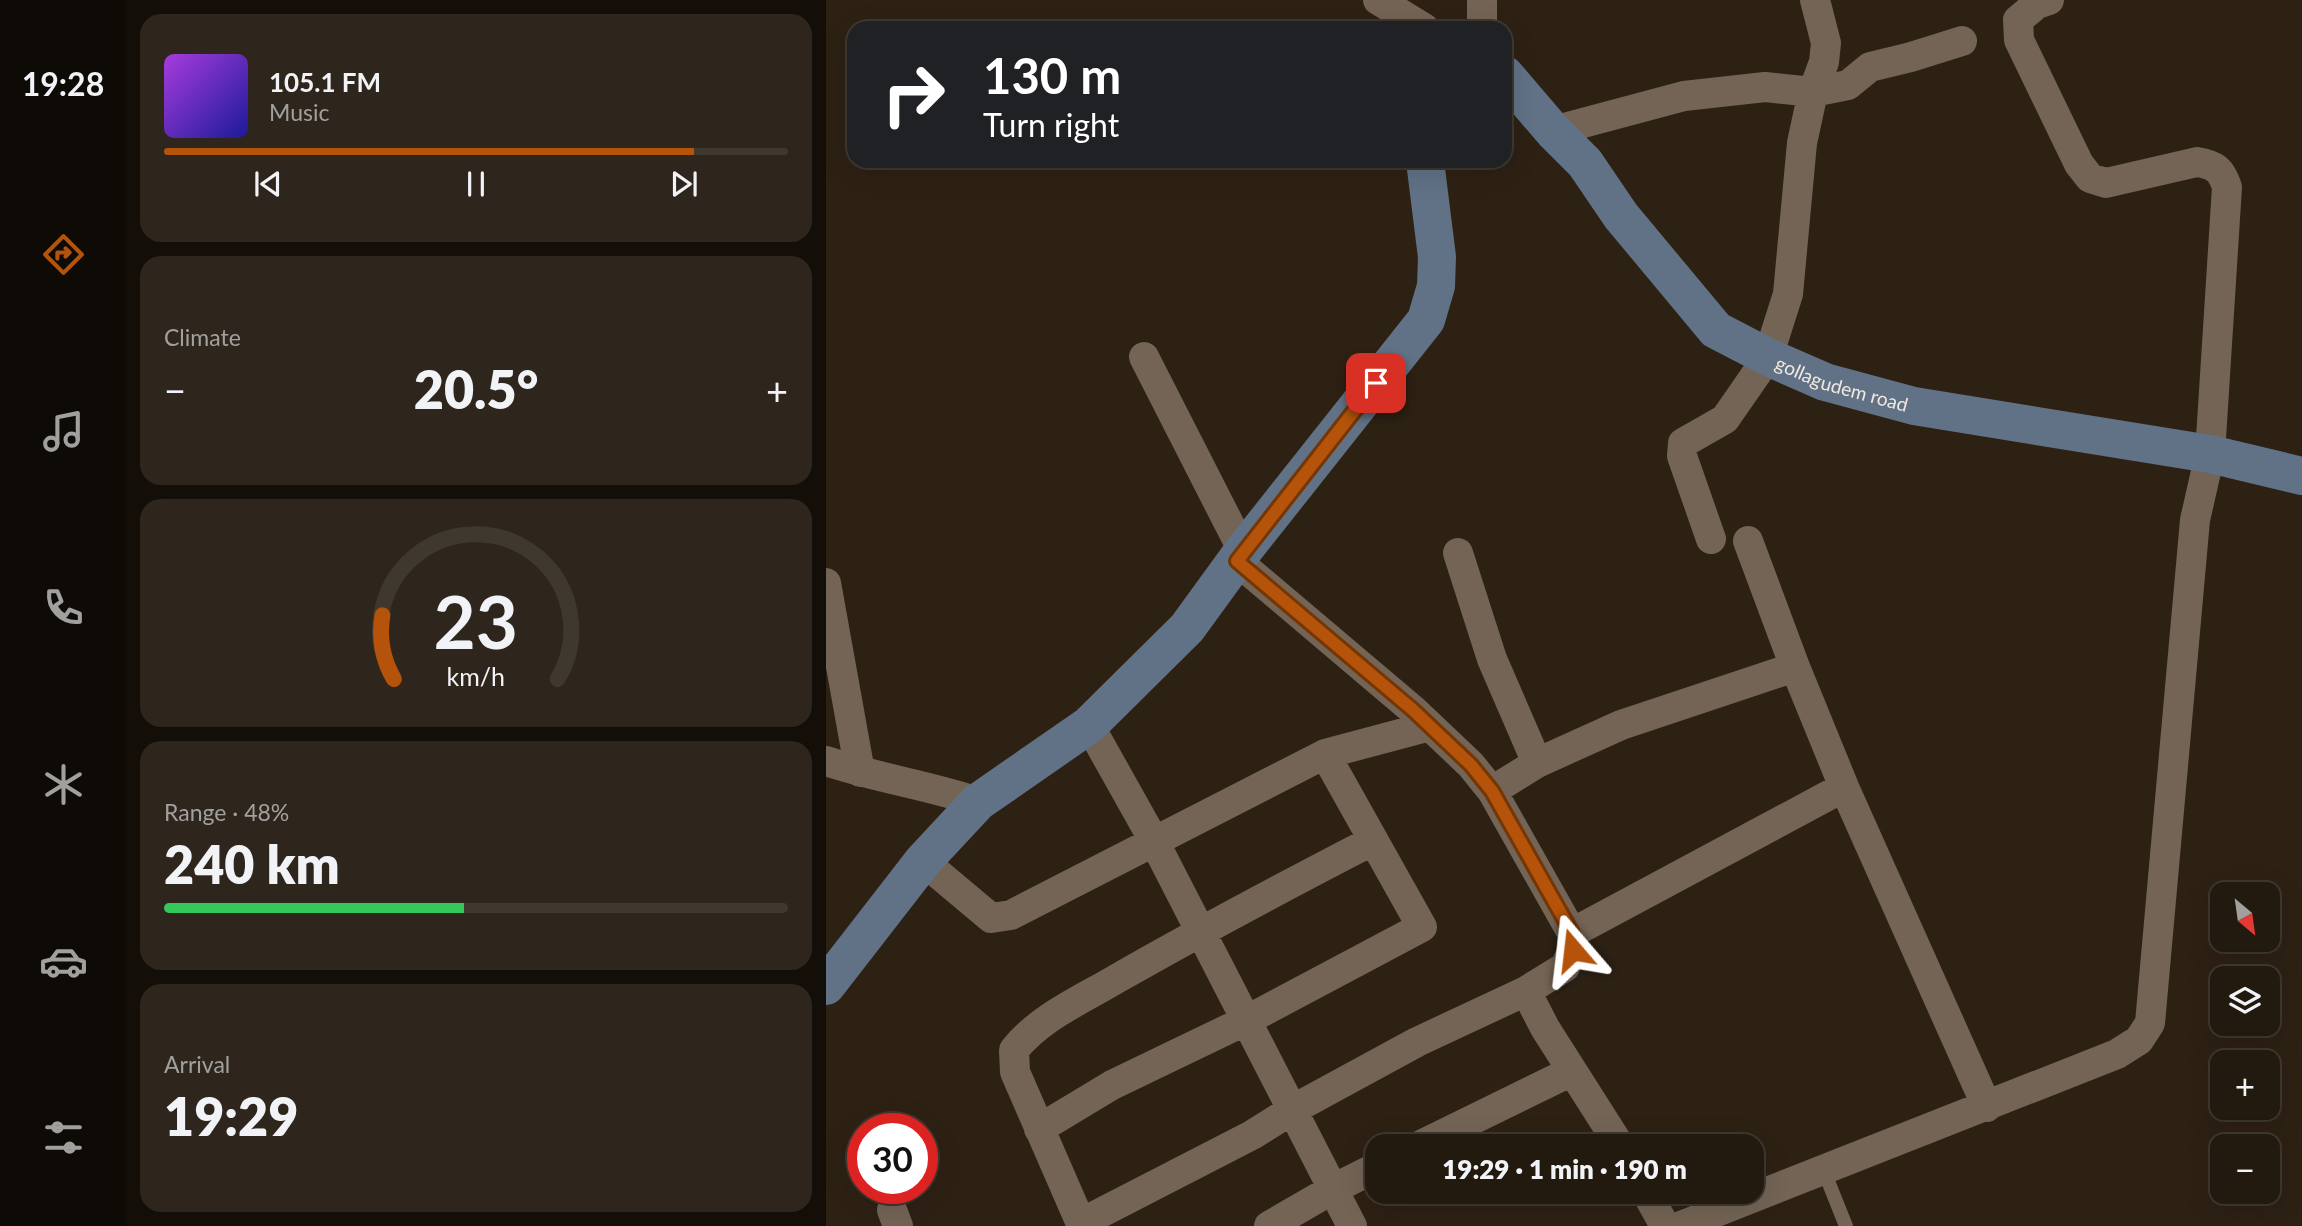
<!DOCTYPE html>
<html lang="en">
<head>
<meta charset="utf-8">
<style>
	body { margin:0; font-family:Lato,sans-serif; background:#2e261d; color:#f1f3f6; height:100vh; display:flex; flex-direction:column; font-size:26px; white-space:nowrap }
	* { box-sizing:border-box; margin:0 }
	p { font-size:23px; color:#a2a09e }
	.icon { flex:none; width:38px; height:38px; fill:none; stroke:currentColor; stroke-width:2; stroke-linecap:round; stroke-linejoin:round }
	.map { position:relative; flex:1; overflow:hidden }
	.details { display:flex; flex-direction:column; gap:14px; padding:14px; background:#130e08; width:700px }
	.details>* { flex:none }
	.hud { position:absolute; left:21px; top:21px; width:665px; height:147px; border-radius:21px; box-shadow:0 7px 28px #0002,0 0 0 2px #3f382f; background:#202124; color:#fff; overflow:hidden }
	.needle { width:46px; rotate:151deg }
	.fabs { position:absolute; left:1384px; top:882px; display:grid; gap:14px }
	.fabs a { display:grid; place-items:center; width:70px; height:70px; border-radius:14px; background:#22190f; box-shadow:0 7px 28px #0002,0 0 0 2px #3f382f; font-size:35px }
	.speed { position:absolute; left:21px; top:1113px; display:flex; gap:14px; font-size:35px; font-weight:700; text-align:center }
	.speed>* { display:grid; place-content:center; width:91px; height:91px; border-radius:50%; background:#22190f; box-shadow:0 7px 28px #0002,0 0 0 2px #3f382f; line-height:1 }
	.speed .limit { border:10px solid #d22; background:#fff; color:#111 }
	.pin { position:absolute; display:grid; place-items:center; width:60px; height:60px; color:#fff; margin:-30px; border-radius:14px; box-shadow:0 4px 10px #0006 }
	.me { position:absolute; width:77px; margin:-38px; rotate:343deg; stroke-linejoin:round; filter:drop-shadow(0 0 5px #0008) }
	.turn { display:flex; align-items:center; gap:24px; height:147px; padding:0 21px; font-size:32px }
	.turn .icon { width:91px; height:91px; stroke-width:2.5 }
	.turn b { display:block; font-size:49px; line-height:60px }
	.big { font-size:52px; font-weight:800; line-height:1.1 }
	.details .card { flex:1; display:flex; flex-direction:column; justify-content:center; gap:10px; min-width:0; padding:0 24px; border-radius:21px; background:#2e261d }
	.details .dial { align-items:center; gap:0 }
	.dial svg { height:182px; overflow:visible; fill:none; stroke:#3f382f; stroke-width:7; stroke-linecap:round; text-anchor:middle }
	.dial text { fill:#f1f3f6; stroke:none }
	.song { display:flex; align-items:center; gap:21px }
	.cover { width:84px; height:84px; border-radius:10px; background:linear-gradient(135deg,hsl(280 70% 55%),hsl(240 70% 35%)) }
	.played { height:7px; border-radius:4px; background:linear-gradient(90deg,#b45309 85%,#3f382f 85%) }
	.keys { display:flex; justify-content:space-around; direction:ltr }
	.heat { display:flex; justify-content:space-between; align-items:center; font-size:38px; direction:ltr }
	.charge { height:10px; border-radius:5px; background:linear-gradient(90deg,#34c759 48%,#3f382f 0) }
	.trip { position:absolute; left:539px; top:1134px; width:399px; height:70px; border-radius:21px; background:#22190f; box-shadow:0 7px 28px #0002,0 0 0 2px #3f382f; font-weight:800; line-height:70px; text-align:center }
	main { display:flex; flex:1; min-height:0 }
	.tab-bar { display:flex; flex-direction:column; width:126px; justify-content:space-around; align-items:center; background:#0e0a06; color:#a2a09e }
	.tab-bar .icon { width:49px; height:49px }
	.tab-bar .on { color:#b45309 }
	.tab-bar b { font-size:32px; color:#f1f3f6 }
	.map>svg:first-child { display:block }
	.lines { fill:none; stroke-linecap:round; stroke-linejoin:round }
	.lane { stroke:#736455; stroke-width:14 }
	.street { stroke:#736455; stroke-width:30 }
	.secondary { stroke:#617286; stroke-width:38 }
	.route-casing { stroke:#753606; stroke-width:18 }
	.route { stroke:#b45309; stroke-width:12 }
	.labels { text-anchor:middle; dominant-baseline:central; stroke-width:7; stroke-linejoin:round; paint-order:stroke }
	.street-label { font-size:19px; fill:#f1e8e0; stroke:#2d2114 }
</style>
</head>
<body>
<main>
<nav class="tab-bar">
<b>19:28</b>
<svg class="icon on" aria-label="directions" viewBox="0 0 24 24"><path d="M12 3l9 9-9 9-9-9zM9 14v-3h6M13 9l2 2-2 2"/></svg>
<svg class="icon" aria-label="music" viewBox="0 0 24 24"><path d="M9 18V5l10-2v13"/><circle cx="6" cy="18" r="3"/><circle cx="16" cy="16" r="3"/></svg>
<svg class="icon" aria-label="phone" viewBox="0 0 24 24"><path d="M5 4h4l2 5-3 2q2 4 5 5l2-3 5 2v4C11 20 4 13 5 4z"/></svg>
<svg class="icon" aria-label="climate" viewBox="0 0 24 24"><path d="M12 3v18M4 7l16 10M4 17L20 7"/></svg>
<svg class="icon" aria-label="car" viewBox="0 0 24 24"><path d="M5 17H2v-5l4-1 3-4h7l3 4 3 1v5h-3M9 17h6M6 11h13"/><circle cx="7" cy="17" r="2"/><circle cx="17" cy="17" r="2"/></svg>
<svg class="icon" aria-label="filters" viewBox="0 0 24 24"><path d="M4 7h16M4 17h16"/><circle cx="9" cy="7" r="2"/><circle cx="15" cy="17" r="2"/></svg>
</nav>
<section class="details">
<div class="card">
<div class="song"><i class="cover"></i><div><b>105.1 FM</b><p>Music</p></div></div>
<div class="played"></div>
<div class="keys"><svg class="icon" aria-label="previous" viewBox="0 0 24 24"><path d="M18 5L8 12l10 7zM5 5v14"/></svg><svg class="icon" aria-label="pause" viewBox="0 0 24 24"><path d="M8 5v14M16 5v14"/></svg><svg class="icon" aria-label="next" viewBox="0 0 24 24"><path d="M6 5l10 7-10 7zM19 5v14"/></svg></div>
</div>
<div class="card"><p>Climate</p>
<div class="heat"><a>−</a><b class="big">20.5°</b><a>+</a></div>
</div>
<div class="card dial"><svg viewBox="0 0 100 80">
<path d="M14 69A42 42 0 1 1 86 69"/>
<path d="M14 69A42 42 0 0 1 9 41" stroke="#b45309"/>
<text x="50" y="56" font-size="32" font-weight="700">23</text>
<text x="50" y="72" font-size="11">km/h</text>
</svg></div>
<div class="card"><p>Range · 48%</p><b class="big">240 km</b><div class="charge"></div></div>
<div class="card"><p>Arrival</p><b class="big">19:29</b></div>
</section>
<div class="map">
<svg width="1476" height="1226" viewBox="0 0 1476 1226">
	<rect width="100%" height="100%" fill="#2d2114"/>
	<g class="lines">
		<path class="lane" d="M998,1171l22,55"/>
		<path class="street" d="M552,0l46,28
			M656,28v-28
			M987,92l35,-7 22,-18 41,-10 51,-16
			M987,92l11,-30 2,-19 -11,-43
			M727,131l131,-35 81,-9 48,5 -11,51 -14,151 -20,63 -43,62 -42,24 -1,13 29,83
			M318,357l99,194
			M922,541l47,126 49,120 143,320
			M632,553l34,106 45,104
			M0,583l34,189
			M263,725l65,116 198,385
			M499,754l105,-28
			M0,761c50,17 102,24 152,41
			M666,791l45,-28 84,-38 174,-58
			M97,861l68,57 20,-3 314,-161 97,173 -175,93 -135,65 -73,44
			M746,933l272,-146
			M700,991l19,37 75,118
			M593,1146l153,-75
			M820,1192l19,34
			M66,1210l6,16
			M255,1223l171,-88 40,-25 125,-68 109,-51 39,-24 8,-17 -1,-17 -80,-142 -21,-26 -58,-55 -176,-149
			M256,1226l-67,-154 -1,-22c26,-33 69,-51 104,-72 84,-48 169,-93 254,-137
			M443,1226l64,-37 44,-22
			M855,1226l436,-172 22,-14 11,-17 45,-503 15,-66 17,-267c-6,-18 -12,-22 -30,-25l-91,21 -16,-5 -11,-14 -60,-124 -1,-20 19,-16 12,-4"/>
		<g class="secondary">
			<path id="s1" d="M679,75l48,56 32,32 36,53 95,114 52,27 57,25 89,24 296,48 92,22"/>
			<path d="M0,986l97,-125 55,-59 111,-77 98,-97 56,-77 183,-231 10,-34 1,-29 -12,-96"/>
		</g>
	</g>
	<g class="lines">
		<g class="route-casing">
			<path id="route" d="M550,383l-139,178 176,149 58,55 21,26 80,142 1,17"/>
		</g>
		<use href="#route" class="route"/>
	</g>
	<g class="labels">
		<g class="street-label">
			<text stroke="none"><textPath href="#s1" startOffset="469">gollagudem road</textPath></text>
		</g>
	</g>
</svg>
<div class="fabs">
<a><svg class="needle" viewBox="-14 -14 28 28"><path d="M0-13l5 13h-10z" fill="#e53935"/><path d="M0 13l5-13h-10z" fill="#a2a09e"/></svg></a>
<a><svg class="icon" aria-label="layers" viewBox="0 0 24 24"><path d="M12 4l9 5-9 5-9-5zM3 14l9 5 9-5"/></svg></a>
<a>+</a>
<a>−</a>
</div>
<div class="speed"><div class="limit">30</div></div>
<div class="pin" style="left:550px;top:383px;background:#d93025"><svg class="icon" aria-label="arrive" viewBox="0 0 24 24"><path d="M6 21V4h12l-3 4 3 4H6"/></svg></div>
<svg class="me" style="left:747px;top:950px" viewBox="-20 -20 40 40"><path d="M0-17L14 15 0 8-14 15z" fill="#b45309" stroke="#fff" stroke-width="4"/></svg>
<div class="trip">19:29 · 1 min · 190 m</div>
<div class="hud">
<div class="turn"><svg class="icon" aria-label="right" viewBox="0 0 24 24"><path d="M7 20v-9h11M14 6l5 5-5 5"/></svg><div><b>130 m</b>Turn right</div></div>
</div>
</div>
</main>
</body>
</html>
